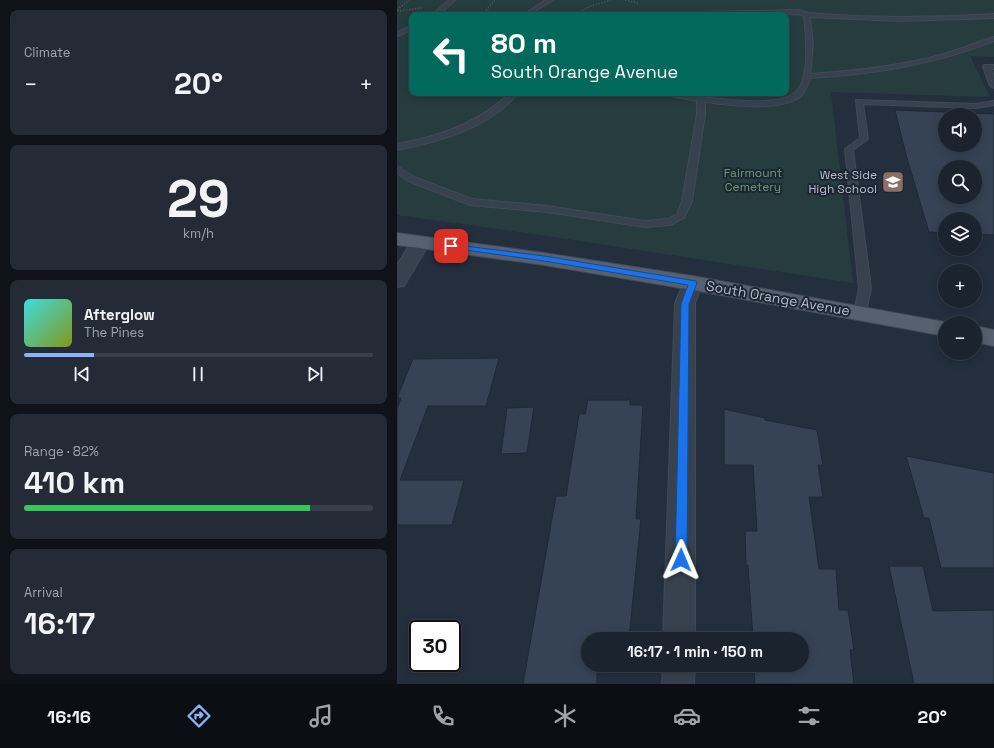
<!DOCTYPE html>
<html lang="en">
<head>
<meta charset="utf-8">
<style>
	body { margin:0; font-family:"Space Grotesk",sans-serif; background:#242b36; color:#f1f3f6; height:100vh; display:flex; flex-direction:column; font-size:15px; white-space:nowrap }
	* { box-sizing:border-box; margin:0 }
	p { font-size:13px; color:#a0a4aa }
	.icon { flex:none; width:22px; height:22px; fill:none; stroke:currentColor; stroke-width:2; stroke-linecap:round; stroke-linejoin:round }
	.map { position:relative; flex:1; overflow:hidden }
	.panel { display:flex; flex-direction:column; gap:10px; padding:10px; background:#0f1319; width:397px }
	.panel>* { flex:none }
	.top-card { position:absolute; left:12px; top:12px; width:380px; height:84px; border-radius:8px; box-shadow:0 2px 10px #0003,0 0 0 1px #39404a; background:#00695c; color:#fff; overflow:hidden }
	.buttons { position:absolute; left:541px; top:108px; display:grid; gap:8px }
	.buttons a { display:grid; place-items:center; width:44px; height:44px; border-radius:50%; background:#1b232e; box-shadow:0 2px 10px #0003,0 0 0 1px #39404a; font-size:20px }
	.speed { position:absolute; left:12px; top:620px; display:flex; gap:8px; font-size:20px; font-weight:700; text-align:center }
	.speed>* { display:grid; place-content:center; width:52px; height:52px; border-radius:50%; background:#1b232e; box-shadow:0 2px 10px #0003,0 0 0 1px #39404a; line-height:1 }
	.speed .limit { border:2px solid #111; border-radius:6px; background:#fff; color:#111 }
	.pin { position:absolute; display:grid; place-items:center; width:34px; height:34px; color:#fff; margin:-17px; border-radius:8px; box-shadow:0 2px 6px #0006 }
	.me { position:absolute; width:44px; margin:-22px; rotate:1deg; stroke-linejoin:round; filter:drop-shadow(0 0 3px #0008) }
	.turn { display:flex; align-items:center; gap:14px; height:84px; padding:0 16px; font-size:18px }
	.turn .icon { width:52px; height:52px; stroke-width:2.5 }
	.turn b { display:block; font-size:28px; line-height:34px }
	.big { font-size:30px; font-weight:800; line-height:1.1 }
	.panel .widget { flex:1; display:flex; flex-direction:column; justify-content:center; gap:6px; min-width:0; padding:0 14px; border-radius:8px; background:#242b36 }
	.panel .dial { align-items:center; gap:0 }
	.dial b { font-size:52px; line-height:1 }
	.song { display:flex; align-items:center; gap:12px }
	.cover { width:48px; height:48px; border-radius:6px; background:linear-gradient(135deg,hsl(180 70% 55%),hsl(70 70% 35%)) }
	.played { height:4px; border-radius:2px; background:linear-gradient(90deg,#8ab4f8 20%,#39404a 20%) }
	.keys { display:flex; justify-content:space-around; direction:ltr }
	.heat { display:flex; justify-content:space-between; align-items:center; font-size:22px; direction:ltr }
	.charge { height:6px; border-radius:3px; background:linear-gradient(90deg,#34c759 82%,#39404a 0) }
	.trip { position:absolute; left:184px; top:632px; width:228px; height:40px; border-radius:20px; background:#1b232e; box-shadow:0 2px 10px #0003,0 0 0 1px #39404a; font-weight:800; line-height:40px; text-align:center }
	.tab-bar { display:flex; height:64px; justify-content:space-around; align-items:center; background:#0b0e12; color:#a0a4aa }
	.tab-bar .icon { width:28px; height:28px }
	.tab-bar .selected { color:#8ab4f8 }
	.tab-bar b { font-size:18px; color:#f1f3f6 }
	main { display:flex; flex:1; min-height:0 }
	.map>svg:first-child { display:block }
	.green { fill:#263c3f; fill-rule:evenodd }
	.building { fill:#364354; stroke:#1f2835; fill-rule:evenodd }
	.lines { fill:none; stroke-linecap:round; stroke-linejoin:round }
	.service-casing { stroke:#414a57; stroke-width:2 }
	.minor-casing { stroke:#414a57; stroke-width:2 }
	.primary-casing { stroke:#414a57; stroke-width:2 }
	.path { stroke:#3f5557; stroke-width:1.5; stroke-dasharray:1.5 1.5; stroke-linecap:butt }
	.service { fill:#38414e; fill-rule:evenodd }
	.minor { fill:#38414e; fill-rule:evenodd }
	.primary { fill:#56606e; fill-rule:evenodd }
	.route { fill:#1a73e8; stroke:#114b97 }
	.labels { text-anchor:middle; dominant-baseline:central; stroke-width:4; stroke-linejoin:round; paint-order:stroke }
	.far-park-label { font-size:12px; fill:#6b9a76; stroke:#1d2633 }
	.far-poi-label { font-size:12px; fill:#b4bcc9; stroke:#1d2633; text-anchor:end }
	.street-label { font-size:14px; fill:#b4bcc9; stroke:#1d2633 }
</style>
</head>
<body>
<main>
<section class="panel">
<div class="widget"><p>Climate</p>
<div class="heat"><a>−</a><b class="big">20°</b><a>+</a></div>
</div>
<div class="widget dial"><b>29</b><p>km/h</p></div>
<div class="widget">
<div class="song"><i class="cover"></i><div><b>Afterglow</b><p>The Pines</p></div></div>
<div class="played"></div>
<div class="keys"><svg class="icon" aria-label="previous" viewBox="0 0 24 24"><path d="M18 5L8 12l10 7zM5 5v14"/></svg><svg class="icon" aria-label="pause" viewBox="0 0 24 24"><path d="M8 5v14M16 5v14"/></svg><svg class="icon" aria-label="next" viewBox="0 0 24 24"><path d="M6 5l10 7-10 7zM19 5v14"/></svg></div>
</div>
<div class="widget"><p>Range · 82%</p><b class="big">410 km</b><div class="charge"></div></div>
<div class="widget"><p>Arrival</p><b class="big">16:17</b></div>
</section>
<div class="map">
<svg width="597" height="684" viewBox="0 0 597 684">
	<rect width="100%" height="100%" fill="#242f3e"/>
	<path class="green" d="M0,0h597v57l-24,-1 20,41 -159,-5 22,191 -312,-48 -144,-20zM15,15h374v78h-374z"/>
	<path class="building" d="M498,110l99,4v121l-19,-1v-15h-30v14l-16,-1 -23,-77zM548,115h30v30h-30zM548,167h30v30h-30z
		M102,358l-13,48h-58l-28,74h64l-12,45h-55v-116l4,-11h-4l16,-39z
		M191,400h42v5h13l-7,114h5l-12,120h-41v26h39l-1,7h-29v12h-74l33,-188h10l13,-82h6z
		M137,407l-7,46 -26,1 6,-46z
		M327,409l41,9v2l52,10 6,35h-5l5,32h-14l10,72h17l3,41h9l6,40h-4l4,34h-99l-1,-19h48v-26h-49l-5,-74h-2l-1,-34h12l-4,-66h-29z
		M509,456l88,17v95h-53l-12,-50h-5z
		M492,566h34l10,45 61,-1v74h-80z"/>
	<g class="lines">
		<g class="service-casing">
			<path id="service" d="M52,0h6l-16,15h-7z
				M149,0h7l-24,15h-7z
				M402,10l9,3c62,5 124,5 186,1v4l-93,3 -91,-4 3,27 -3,30c46,-3 91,-8 134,-20 17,-5 33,-12 50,-17v4c-60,24 -121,33 -184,37 -2,6 -4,13 -8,17 -20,18 -73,10 -97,7v12l-13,87 -8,17 -14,7 -25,2 -98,-15 -77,-7 -62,-24 -11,-8v-7l17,11 58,22 75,7 98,15 23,-2 9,-5 5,-13 15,-87v-13l-31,-6 -4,-2c29,0 115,20 135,-2 13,-15 9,-57 7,-75l-6,-2 -152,1 3,-2z
				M15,26v4l-15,6v-4z
				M587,65h10v4h-3l3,7v12l-4,-2 -7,-19z
				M113,93h8c-28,35 -79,49 -121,57v-6c41,-7 82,-21 113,-51z
				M459,100l119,4 19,-3v4l-19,3 -112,-4 5,35 -15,11 18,138 -5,25 -6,4 -6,-4 5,-25 -14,-139 15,-11z"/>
		</g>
		<g class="minor-casing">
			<path id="minor" d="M24,236l7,2 2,4 -26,44 -7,1v-22l17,-27z
				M296,276l7,2 3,5 -8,20v336h-32l12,-336 11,-25z
				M266,665h32l-1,19h-32z"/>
		</g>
		<g class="primary-casing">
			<path id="primary" d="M0,233l147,20 149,23 257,47h-5v13l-252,-46 -149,-25 -147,-20z
				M578,326l19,4v16l-19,-4z"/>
		</g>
		<path class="path" d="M228,0l13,3
			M0,10l12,-10
			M0,11l25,-3
			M85,15l13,-15
			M177,15l17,-9 20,-6"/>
		<use href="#service" class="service"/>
		<use href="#minor" class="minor"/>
		<use href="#primary" class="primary"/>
	</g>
	<path class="route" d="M52,244l95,12 152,25 1,2 -8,21 -2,256 -2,4 -4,1 -5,-1 -1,-4 6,-256 7,-19 -144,-24 -93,-13h-2z"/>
	<defs>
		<g id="school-square" transform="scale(1.15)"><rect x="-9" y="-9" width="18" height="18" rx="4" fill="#8d6e63" stroke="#1d2633"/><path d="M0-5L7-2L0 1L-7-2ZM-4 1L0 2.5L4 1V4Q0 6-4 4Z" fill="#fff"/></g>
	</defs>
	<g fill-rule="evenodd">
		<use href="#school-square" x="496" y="182"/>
	</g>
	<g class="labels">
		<g class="far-park-label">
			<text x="356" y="173">Fairmount<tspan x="356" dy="14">Cemetery</tspan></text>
		</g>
		<g class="far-poi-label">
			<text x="480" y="175">West Side<tspan x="480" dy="14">High School</tspan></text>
		</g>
		<g class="street-label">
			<text transform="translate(381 298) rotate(10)">South Orange Avenue</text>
		</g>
	</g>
</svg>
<div class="buttons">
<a><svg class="icon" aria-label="sound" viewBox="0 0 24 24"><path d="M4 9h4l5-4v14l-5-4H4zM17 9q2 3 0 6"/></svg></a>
<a><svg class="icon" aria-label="search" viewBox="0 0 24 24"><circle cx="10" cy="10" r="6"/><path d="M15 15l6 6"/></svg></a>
<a><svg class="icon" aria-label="layers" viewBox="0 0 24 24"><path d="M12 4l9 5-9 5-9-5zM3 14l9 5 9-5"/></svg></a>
<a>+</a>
<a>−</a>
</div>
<div class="speed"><div class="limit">30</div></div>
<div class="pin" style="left:54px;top:246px;background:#d93025"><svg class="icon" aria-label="arrive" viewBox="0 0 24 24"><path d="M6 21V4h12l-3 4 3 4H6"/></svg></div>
<svg class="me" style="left:284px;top:560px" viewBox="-20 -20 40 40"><path d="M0-17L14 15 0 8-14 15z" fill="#1a73e8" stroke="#fff" stroke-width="4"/></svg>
<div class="trip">16:17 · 1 min · 150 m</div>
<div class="top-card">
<div class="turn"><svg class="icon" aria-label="left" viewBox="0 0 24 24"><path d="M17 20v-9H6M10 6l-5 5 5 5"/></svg><div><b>80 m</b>South Orange Avenue</div></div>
</div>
</div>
</main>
<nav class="tab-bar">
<b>16:16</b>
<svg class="icon selected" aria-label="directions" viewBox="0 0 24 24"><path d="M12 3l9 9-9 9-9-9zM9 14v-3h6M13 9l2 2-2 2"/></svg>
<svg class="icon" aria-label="music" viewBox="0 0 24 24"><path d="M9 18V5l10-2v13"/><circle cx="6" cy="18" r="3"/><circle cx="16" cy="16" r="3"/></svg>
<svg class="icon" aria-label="phone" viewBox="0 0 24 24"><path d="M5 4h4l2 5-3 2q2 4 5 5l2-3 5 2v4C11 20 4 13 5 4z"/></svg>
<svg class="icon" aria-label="climate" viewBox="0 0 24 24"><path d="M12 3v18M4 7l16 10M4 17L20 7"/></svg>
<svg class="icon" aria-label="car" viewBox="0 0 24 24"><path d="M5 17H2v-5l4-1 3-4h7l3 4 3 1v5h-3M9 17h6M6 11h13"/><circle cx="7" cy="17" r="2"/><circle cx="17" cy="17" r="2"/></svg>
<svg class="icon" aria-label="filters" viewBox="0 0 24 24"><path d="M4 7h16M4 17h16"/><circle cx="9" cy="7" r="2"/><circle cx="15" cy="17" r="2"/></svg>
<b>20°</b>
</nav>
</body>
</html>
